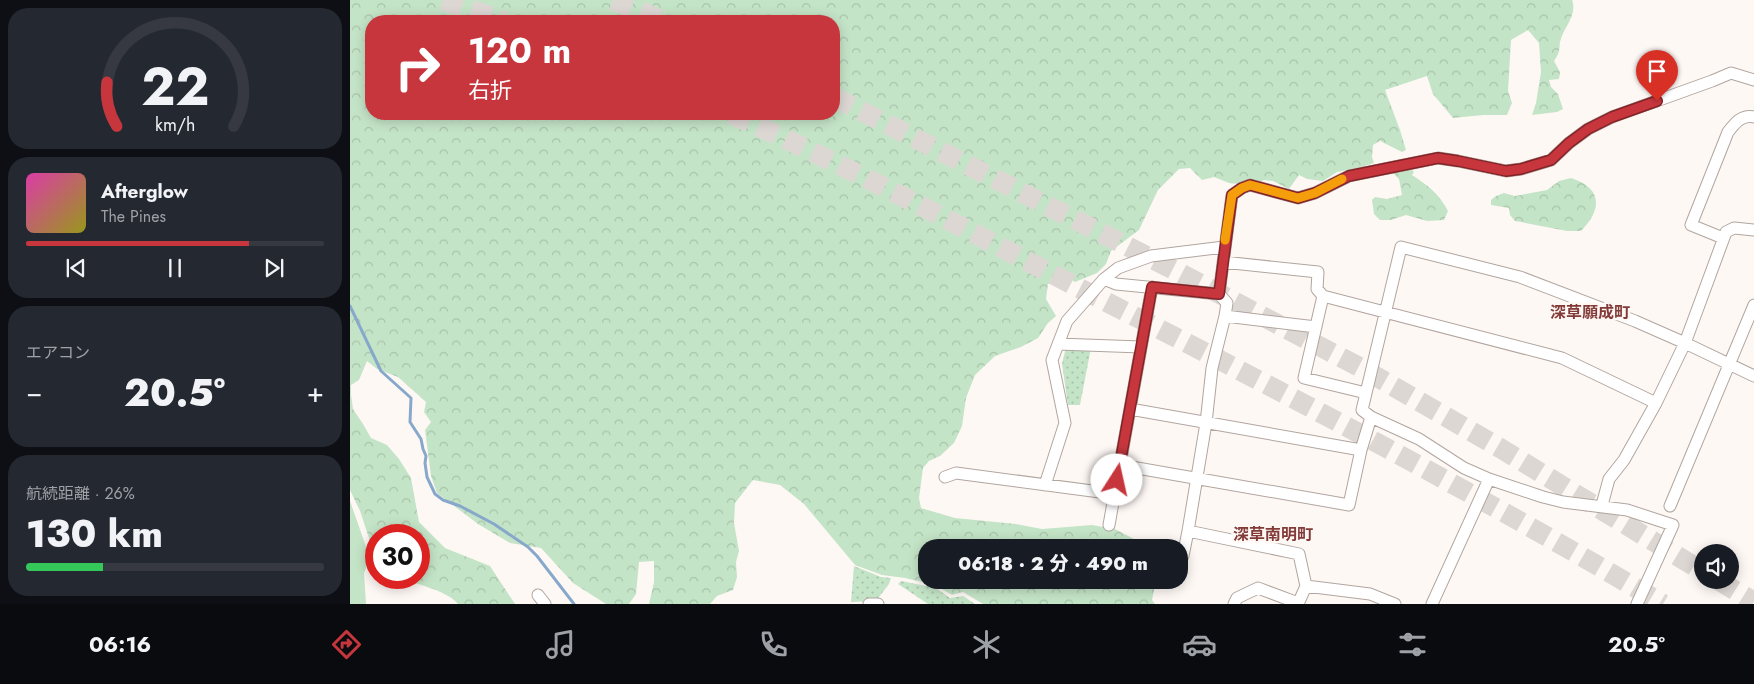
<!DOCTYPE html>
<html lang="ja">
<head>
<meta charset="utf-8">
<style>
	body { margin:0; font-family:Jost,"Noto Sans JP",sans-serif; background:#242831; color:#f1f3f6; height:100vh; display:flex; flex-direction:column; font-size:19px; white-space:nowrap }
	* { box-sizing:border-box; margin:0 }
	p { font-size:16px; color:#9ea1a6 }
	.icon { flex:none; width:28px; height:28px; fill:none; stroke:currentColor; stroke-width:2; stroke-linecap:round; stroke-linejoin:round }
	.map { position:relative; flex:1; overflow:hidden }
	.drawer { display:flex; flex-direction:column; gap:8px; padding:8px; background:#0d0f14; width:350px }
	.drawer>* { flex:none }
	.banner { position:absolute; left:15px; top:15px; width:475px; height:105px; border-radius:20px; box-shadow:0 2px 12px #0003; background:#c6363c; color:#fff; overflow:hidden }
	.tools { position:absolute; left:1344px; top:544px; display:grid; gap:10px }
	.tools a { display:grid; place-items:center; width:45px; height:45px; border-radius:50%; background:#171b24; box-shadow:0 2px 12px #0003; font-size:25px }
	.speed { position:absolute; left:15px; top:524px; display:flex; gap:10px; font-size:25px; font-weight:700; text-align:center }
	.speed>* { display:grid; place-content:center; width:65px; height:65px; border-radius:50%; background:#171b24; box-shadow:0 2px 12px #0003; line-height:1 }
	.speed .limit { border:8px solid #d22; background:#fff; color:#111 }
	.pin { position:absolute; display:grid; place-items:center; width:42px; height:42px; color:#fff; margin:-51px -21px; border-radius:50% 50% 50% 0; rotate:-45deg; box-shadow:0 0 5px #0007 }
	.pin .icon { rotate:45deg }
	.me { position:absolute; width:55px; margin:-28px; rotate:10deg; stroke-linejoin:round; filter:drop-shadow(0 0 4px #0008) }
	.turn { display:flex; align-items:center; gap:18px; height:105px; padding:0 20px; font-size:22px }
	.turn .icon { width:65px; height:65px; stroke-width:2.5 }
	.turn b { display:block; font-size:35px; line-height:42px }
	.big { font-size:38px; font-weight:800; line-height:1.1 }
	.drawer .widget { flex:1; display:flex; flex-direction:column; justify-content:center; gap:8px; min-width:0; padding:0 18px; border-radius:20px; background:#242831 }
	.drawer .dial { align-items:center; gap:0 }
	.dial svg { height:130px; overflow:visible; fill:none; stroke:#363941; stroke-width:7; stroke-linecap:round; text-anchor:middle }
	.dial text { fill:#f1f3f6; stroke:none }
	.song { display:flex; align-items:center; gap:15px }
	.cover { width:60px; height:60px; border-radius:8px; background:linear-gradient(135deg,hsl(320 70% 55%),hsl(60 70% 35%)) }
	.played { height:5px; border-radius:2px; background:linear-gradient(90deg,#c6363c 75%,#363941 75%) }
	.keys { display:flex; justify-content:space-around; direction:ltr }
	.heat { display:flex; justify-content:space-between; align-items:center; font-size:28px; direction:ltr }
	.charge { height:8px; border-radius:4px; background:linear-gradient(90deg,#34c759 26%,#363941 0) }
	.trip { position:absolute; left:568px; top:539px; width:270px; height:50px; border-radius:20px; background:#171b24; box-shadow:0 2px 12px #0003; font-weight:800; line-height:50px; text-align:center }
	.tab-bar { display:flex; height:80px; justify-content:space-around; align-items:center; background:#090b0e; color:#9ea1a6 }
	.tab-bar .icon { width:35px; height:35px }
	.tab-bar .active { color:#c6363c }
	.tab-bar b { font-size:22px; color:#f1f3f6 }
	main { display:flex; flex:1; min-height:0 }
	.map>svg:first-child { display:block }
	.grass { fill:#c4e4c7 }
	.forest { fill:url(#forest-crowns); fill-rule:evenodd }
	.park { fill:url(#park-dots) }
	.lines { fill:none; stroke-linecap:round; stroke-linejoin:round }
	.stream { stroke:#88a8cb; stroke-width:3 }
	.motorway-tunnel { stroke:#ddd7d4; stroke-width:20; stroke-dasharray:20 10; stroke-linecap:butt }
	.minor-casing { stroke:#b2a59f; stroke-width:13 }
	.minor { stroke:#fff; stroke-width:11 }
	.route-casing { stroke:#812327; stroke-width:12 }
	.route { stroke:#c6363c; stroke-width:9 }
	.slow { stroke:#f59e0b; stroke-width:9 }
	.labels { text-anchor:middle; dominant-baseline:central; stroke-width:5; stroke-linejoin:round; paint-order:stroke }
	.neighbourhood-label { font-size:16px; font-weight:bold; fill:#833b39; stroke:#fef8f5 }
</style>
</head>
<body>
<main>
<section class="drawer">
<div class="widget dial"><svg viewBox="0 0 100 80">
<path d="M14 69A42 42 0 1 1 86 69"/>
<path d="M14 69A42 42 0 0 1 8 42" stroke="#c6363c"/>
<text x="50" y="56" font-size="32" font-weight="700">22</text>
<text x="50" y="72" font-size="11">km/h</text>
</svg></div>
<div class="widget">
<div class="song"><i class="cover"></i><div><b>Afterglow</b><p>The Pines</p></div></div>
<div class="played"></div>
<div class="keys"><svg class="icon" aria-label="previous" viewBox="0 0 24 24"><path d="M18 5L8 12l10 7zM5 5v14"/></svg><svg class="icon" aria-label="pause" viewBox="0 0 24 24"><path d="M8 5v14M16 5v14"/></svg><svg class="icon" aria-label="next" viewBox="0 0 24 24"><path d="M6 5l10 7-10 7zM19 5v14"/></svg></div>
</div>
<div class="widget"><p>エアコン</p>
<div class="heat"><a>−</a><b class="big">20.5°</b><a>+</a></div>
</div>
<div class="widget"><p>航続距離 · 26%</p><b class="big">130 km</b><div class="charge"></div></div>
</section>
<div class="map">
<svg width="1404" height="604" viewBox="0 0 1404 604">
	<defs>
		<pattern id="forest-crowns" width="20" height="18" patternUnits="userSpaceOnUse" patternTransform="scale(1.25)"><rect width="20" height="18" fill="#c4e4c7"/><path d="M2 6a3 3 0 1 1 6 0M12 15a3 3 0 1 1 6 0" fill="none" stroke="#a8c3aa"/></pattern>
		<pattern id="park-dots" width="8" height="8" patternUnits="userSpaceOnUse" patternTransform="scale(1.25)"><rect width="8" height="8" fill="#c4e4c7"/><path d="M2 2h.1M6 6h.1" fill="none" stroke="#a8c3aa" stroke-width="1.8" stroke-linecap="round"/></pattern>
	</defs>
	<rect width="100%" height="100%" fill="#fef8f5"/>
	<path class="grass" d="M0,501l20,57 -6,15 2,31h-16z"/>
	<path class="forest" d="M0,0h1222c6,15 -9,28 -12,42 -1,9 0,10 -6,19l6,11 -1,7 -10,1 2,7 7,7 5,15 -6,3 -25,3 4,-12 5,-31 -2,-29 -11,-13 -17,10 -3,51 4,12 -5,12h-24l-30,3 -20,-24 -6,-18 -42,14 15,40 6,20 -4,2 -22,-11 -7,4 -1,12 2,6 -12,4 -25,5 -14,9 -16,-2 -8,-4 -10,14 -16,-8 -9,-1 -8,4h-17l-10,-1 -15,-6 -12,3 -12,-12 -11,1 -21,21 -19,40 -28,21 -5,13 -9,9 -22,9 -12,-7 -15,9 -2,15 10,17 -8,7 -10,15 -17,9 -26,9 -20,19 -9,23 -4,28 -8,17 -14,13 -11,5 -6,7 -4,30 2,10 34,10 61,6 26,5 50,-4 23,4 19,10 5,8 -213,1v32h230l-4,20 3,4h-172l-20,-12 -11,3 -17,-10 -30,-7 -23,-3 -27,-10 -51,-61 -24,-19 -27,-5 -18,23 -1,20 5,28 -3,11 1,15 -4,13 -16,6 -7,8h-61l5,-22v-21l-15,1 -3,32 -7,10h-23l-33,-21 -32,-35 -31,-5 -32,-19 -41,-31 -6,-17 -6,-46 6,-8 -7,-10 2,-10 -28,-25 -21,-8 -10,-8 -8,19 -8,5v10l2,14 10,15 8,14 16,7 12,14 12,19 8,44 26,26 45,18 25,38h-57c-10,-13 -46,-22 -62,-26h23v-43h-43v24l-16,-48 -10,-21zM21,21h463v93h-463z
		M1061,169l3,3 -2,3c17,11 27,19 36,36l-4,9 -17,1 -21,-6 -15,5h-11l-6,-6 -2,-14 3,-3 12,2 15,-4 -3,-16 -6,-6 1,-3z
		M1221,178c32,10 31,32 10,53h-14l-52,-10 -5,-6 -1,-7 -18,-3v-5l5,-4 8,-3 11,3 32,-6 12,-9z"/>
	<path class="park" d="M716,347l25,1 -11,57h-12l-6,-41z
		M504,566l27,11 10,1 -2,6 -13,17 -25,1z
		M551,581l35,7 14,10 13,-2 12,8h-47l-30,-20z"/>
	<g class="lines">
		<path class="stream" d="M0,306l31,65 30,27 -1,24 11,17 2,10 3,7 -1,7 2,14 8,17 8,6 17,6 34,18 34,23 9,9 37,48"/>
		<path class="motorway-tunnel" d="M93,0l61,21
			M263,0l51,21
			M484,97l344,175 187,98 135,78 202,123
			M381,114c119,53 234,115 350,175 197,100 392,202 582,315
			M1368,580l36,22"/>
		<g class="minor-casing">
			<path id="minor" d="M1373,238l-32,-13 37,-93c7,-9 14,-18 26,-15
				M873,262l95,10 -1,17 6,7 239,62 94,45
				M754,279l12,5 103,10 8,9 -2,13 -13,52 -6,55 -18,108 111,23 7,32 -8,18
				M869,294l13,-99 10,-7 8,-3 48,13 17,-5 34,-17 89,-18 20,3 48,10 15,-2 30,-9 18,-17 19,-14 24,-12 100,-36 19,-8 23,7
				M973,296l-19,82 62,15
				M875,316l91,11
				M708,344l83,3
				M780,409l231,41 10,-33
				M770,465l229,40 12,-55
				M595,477l11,-4 159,21
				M695,485l20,-62 -13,-63 15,-39 37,-42 14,-11 33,-12 73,-9
				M1252,505l7,-26 15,-19 32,-57 29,-60 41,-111 8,-4 20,2
				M1320,506l84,-201
				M759,525l43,-238
				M829,562l4,-6 5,-25
				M956,586l64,8 25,10
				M188,595l7,9
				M519,604h9
				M884,604l3,-6 21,-10 40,15
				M1082,604l57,-125
				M1287,604l36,-79 -46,-15 -64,-8 -20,-5 -54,-18 -25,-11 -45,-29 -48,-22 -9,-7 39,-163 119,30 115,44 50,22 69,33"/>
		</g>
		<use href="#minor" class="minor"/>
	</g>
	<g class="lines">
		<g class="route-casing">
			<path id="route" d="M767,480l35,-193 67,7 13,-99 10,-7 8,-3 48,13 17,-5 34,-17 89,-18 20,3 48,10 15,-2 30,-9 18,-17 19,-14 24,-12 45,-16"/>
		</g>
		<use href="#route" class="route"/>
		<path class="slow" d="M875,240l7,-45 10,-7 8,-3 48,13 17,-5 27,-14"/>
	</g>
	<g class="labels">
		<g class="neighbourhood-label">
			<text x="1240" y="312">深草願成町</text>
			<text x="923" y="534">深草南明町</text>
		</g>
	</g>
</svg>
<div class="tools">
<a><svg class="icon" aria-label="sound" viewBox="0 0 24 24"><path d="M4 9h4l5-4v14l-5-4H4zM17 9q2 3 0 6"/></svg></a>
</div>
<div class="speed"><div class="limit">30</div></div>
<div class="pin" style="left:1307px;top:101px;background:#d93025"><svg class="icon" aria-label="arrive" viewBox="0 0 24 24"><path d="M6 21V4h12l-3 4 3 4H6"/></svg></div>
<svg class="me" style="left:767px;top:480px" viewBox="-20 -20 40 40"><circle r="19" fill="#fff"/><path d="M0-13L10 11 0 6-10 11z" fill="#c6363c"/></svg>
<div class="trip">06:18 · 2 分 · 490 m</div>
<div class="banner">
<div class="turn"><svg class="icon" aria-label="right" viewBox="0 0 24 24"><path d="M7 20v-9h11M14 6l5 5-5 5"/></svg><div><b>120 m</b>右折</div></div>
</div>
</div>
</main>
<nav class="tab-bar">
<b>06:16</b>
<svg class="icon active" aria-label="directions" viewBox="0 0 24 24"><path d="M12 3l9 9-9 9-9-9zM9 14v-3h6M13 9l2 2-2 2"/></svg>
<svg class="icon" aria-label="music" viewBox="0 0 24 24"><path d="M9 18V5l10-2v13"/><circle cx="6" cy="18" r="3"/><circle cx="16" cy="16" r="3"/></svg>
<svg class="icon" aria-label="phone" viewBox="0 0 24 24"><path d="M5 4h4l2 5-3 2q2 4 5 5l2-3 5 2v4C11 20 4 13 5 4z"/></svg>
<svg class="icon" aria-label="climate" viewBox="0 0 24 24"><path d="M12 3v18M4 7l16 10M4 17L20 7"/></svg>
<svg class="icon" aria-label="car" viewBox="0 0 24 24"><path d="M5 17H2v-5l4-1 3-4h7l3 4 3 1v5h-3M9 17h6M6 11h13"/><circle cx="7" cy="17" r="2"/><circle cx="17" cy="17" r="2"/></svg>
<svg class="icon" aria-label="filters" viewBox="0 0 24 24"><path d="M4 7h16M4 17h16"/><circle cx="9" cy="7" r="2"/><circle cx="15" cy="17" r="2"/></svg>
<b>20.5°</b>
</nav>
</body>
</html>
